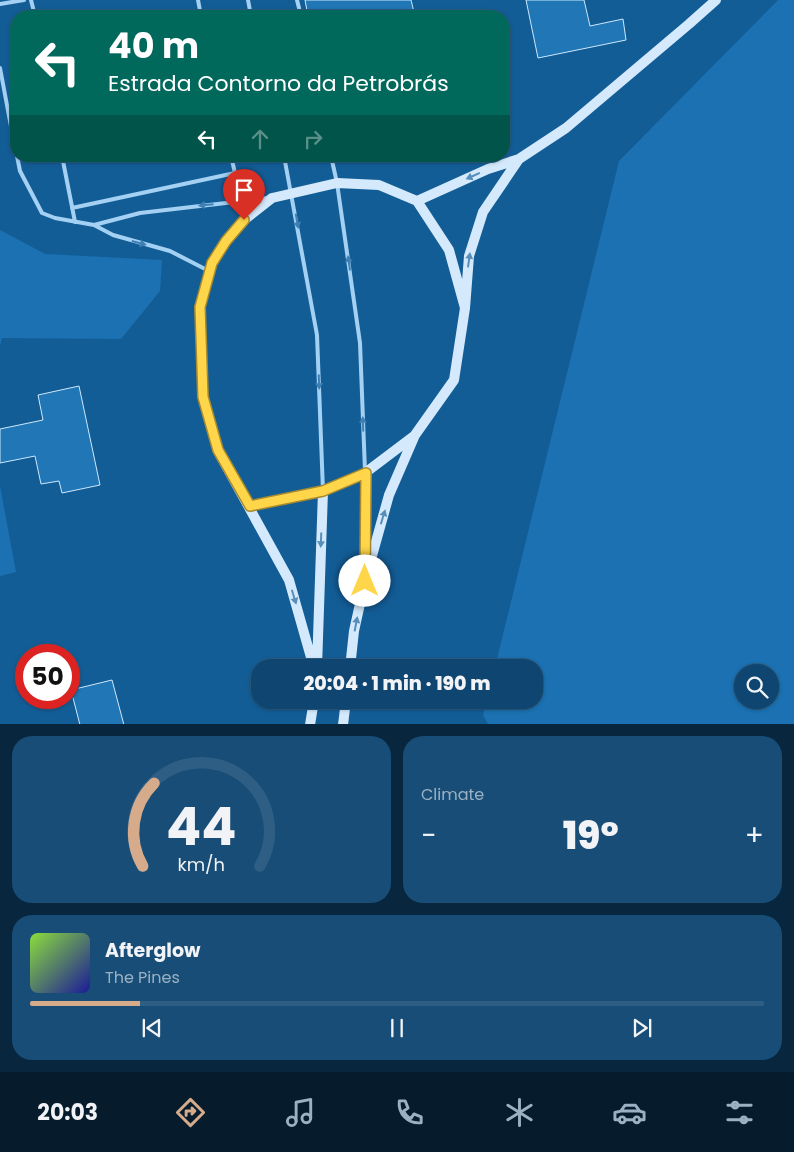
<!DOCTYPE html>
<html lang="en">
<head>
<meta charset="utf-8">
<style>
	body { margin:0; font-family:Poppins,sans-serif; background:#174d76; color:#f1f3f6; height:100vh; display:flex; flex-direction:column; font-size:19px; white-space:nowrap }
	* { box-sizing:border-box; margin:0 }
	p { font-size:16px; color:#9bb1c3 }
	.icon { flex:none; width:28px; height:28px; fill:none; stroke:currentColor; stroke-width:2; stroke-linecap:round; stroke-linejoin:round }
	.map { position:relative; height:724px; overflow:hidden }
	.drawer { display:flex; flex-direction:column; gap:12px; padding:12px; background:#08263e; flex:1 }
	.drawer>* { flex:none }
	.banner { position:absolute; left:10px; top:10px; width:500px; height:152px; border-radius:20px; box-shadow:0 1px 4px #0004,0 0 0 1px #2e5e84; background:#00695c; color:#fff; overflow:hidden }
	.controls { position:absolute; left:734px; top:664px; display:grid; gap:10px }
	.controls a { display:grid; place-items:center; width:45px; height:45px; border-radius:50%; background:#0e4671; box-shadow:0 1px 4px #0004,0 0 0 1px #2e5e84; font-size:25px }
	.speed { position:absolute; left:15px; top:644px; display:flex; gap:10px; font-size:25px; font-weight:700; text-align:center }
	.speed>* { display:grid; place-content:center; width:65px; height:65px; border-radius:50%; background:#0e4671; box-shadow:0 1px 4px #0004,0 0 0 1px #2e5e84; line-height:1 }
	.speed .limit { border:8px solid #d22; background:#fff; color:#111 }
	.pin { position:absolute; display:grid; place-items:center; width:42px; height:42px; color:#fff; margin:-51px -21px; border-radius:50% 50% 50% 0; rotate:-45deg; box-shadow:0 0 5px #0007 }
	.pin .icon { rotate:45deg }
	.me { position:absolute; width:55px; margin:-28px; rotate:0deg; stroke-linejoin:round; filter:drop-shadow(0 0 4px #0008) }
	.turn { display:flex; align-items:center; gap:18px; height:105px; padding:0 15px; font-size:22px }
	.turn .icon { width:65px; height:65px; stroke-width:2.5 }
	.turn b { display:block; font-size:35px; line-height:42px }
	.lanes { display:flex; align-items:center; height:48px; padding:0 15px; background:#0003; justify-content:center; gap:25px; direction:ltr }
	.lanes .off { opacity:.35 }
	.big { font-size:38px; font-weight:800; line-height:1.1 }
	.drawer .tile { flex:1; display:flex; flex-direction:column; justify-content:center; gap:8px; min-width:0; padding:0 18px; border-radius:20px; background:#174d76 }
	.drawer .dial { align-items:center; gap:0 }
	.dial svg { height:130px; overflow:visible; fill:none; stroke:#2e5e84; stroke-width:7; stroke-linecap:round; text-anchor:middle }
	.dial text { fill:#f1f3f6; stroke:none }
	.song { display:flex; align-items:center; gap:15px }
	.cover { width:60px; height:60px; border-radius:8px; background:linear-gradient(135deg,hsl(90 70% 55%),hsl(240 70% 35%)) }
	.played { height:5px; border-radius:2px; background:linear-gradient(90deg,#d6ab8b 15%,#2e5e84 15%) }
	.keys { display:flex; justify-content:space-around; direction:ltr }
	.heat { display:flex; justify-content:space-between; align-items:center; font-size:28px; direction:ltr }
	.drawer .tiles { flex:1; display:grid; gap:12px; grid-template-columns:1fr 1fr }
	.tile:last-child { grid-column:span 2 }
	.trip { position:absolute; left:251px; top:659px; width:292px; height:50px; border-radius:20px; background:#0e4671; box-shadow:0 1px 4px #0004,0 0 0 1px #2e5e84; font-weight:800; line-height:50px; text-align:center }
	.tab-bar { display:flex; height:80px; justify-content:space-around; align-items:center; background:#061c2d; color:#9bb1c3 }
	.tab-bar .icon { width:35px; height:35px }
	.tab-bar .current { color:#d6ab8b }
	.tab-bar b { font-size:22px; color:#f1f3f6 }
	.map>svg:first-child { display:block }
	.green { fill:#1b71b1; fill-rule:evenodd }
	.building { fill:#2176b6; stroke:#cce8fd }
	.lines { fill:none; stroke-linecap:round; stroke-linejoin:round }
	.service { stroke:#a4d1f3; stroke-width:4 }
	.secondary { stroke:#d4eafc; stroke-width:10 }
	.oneway { fill:#578eba }
	.oneway2 { fill:#3e80b3 }
	.route-casing { stroke:#a68a30; stroke-width:12 }
	.route { stroke:#ffd54a; stroke-width:9 }
</style>
</head>
<body>
<div class="map">
<svg width="794" height="725" viewBox="0 0 794 725">
	<rect width="100%" height="100%" fill="#135d97"/>
	<path class="green" d="M778,0h16v724h-306l-5,-9 4,-15h48v-32l-40,-1 124,-506zM742,672h28v28h-28z
		M0,230l45,24 117,6 -2,31 -39,48 -119,-1 -2,8z
		M0,486l16,86 -16,4z"/>
	<path class="building" d="M305,0h106l4,16h-59l-1,-6 -20,5 -4,-4 -4,5h-19z
		M526,0h58l6,26 33,-7 3,21 -88,18z
		M79,386l21,99 -38,8 -3,-12 -18,3 -6,-28 -35,7v-34l43,-9 -5,-25z
		M112,680l12,45h-44l-9,-35z"/>
	<g class="lines">
		<path class="service" d="M31,0l4,16
			M198,0l3,16
			M248,0l3,16
			M297,0l4,16
			M0,4l24,-4
			M331,15v1
			M0,68l16,85
			M17,156l3,15 22,42 13,5 39,7 19,10 57,16 39,20
			M62,156l13,66
			M284,156l33,179 6,156
			M331,156l6,27 23,160 5,128
			M72,208l163,-35 -4,-17
			M94,225l46,-12 128,-15"/>
		<path class="secondary" d="M417,201l71,-32 31,-10 47,-31 123,-104 27,-24
			M250,506l73,-15 42,-18 49,-37
			M365,567v-94
			M317,667l6,-176
			M314,668l-25,-88 -71,-129 -15,-54 -3,-90 12,-44 14,-22 18,-21 28,-22 65,-15 42,2 38,16 32,49 16,58
			M350,668l4,-37 11,-50 24,-86 26,-60 39,-55 11,-72 4,-52 14,-44 36,-53
			M310,725l4,-25
			M343,725l3,-25"/>
	</g>
	<defs><path id="oneway-solid" d="M-6-.8H1V-3.2L6.5 0L1 3.2V.8H-6Z" transform="scale(1.25)"/></defs>
	<g class="oneway">
		<use href="#oneway-solid" transform="translate(473 176) rotate(156)"/>
		<use href="#oneway-solid" transform="translate(469 260) rotate(-82)"/>
		<use href="#oneway-solid" transform="translate(383 517) rotate(-73)"/>
		<use href="#oneway-solid" transform="translate(321 540) rotate(92)"/>
		<use href="#oneway-solid" transform="translate(294 597) rotate(73)"/>
		<use href="#oneway-solid" transform="translate(356 624) rotate(-79)"/>
	</g>
	<g class="oneway2">
		<use href="#oneway-solid" transform="translate(206 205) rotate(175)"/>
		<use href="#oneway-solid" transform="translate(297 221) rotate(80)"/>
		<use href="#oneway-solid" transform="translate(139 243) rotate(15)"/>
		<use href="#oneway-solid" transform="translate(349 263) rotate(-98)"/>
		<use href="#oneway-solid" transform="translate(319 382) rotate(88)"/>
		<use href="#oneway-solid" transform="translate(363 424) rotate(-92)"/>
	</g>
	<g class="lines">
		<g class="route-casing">
			<path id="route" d="M244,220l-18,21 -14,22 -12,44 3,90 15,53 32,56 73,-15 43,-18 -1,108"/>
		</g>
		<use href="#route" class="route"/>
	</g>
</svg>
<div class="controls">
<a><svg class="icon" aria-label="search" viewBox="0 0 24 24"><circle cx="10" cy="10" r="6"/><path d="M15 15l6 6"/></svg></a>
</div>
<div class="speed"><div class="limit">50</div></div>
<div class="pin" style="left:244px;top:220px;background:#d93025"><svg class="icon" aria-label="arrive" viewBox="0 0 24 24"><path d="M6 21V4h12l-3 4 3 4H6"/></svg></div>
<svg class="me" style="left:365px;top:581px" viewBox="-20 -20 40 40"><circle r="19" fill="#fff"/><path d="M0-13L10 11 0 6-10 11z" fill="#ffd54a"/></svg>
<div class="trip">20:04 · 1 min · 190 m</div>
<div class="banner">
<div class="turn"><svg class="icon" aria-label="left" viewBox="0 0 24 24"><path d="M17 20v-9H6M10 6l-5 5 5 5"/></svg><div><b>40 m</b>Estrada Contorno da Petrobrás</div></div>
<div class="lanes"><svg class="icon" aria-label="left" viewBox="0 0 24 24"><path d="M17 20v-9H6M10 6l-5 5 5 5"/></svg><svg class="icon off" aria-label="ahead" viewBox="0 0 24 24"><path d="M12 20V5M6 11l6-6 6 6"/></svg><svg class="icon off" aria-label="right" viewBox="0 0 24 24"><path d="M7 20v-9h11M14 6l5 5-5 5"/></svg></div>
</div>
</div>
<section class="drawer">
<div class="tiles">
<div class="tile dial"><svg viewBox="0 0 100 80">
<path d="M14 69A42 42 0 1 1 86 69"/>
<path d="M14 69A42 42 0 0 1 21 18" stroke="#d6ab8b"/>
<text x="50" y="56" font-size="32" font-weight="700">44</text>
<text x="50" y="72" font-size="11">km/h</text>
</svg></div>
<div class="tile"><p>Climate</p>
<div class="heat"><a>−</a><b class="big">19°</b><a>+</a></div>
</div>
<div class="tile">
<div class="song"><i class="cover"></i><div><b>Afterglow</b><p>The Pines</p></div></div>
<div class="played"></div>
<div class="keys"><svg class="icon" aria-label="previous" viewBox="0 0 24 24"><path d="M18 5L8 12l10 7zM5 5v14"/></svg><svg class="icon" aria-label="pause" viewBox="0 0 24 24"><path d="M8 5v14M16 5v14"/></svg><svg class="icon" aria-label="next" viewBox="0 0 24 24"><path d="M6 5l10 7-10 7zM19 5v14"/></svg></div>
</div>
</div>
</section>
<nav class="tab-bar">
<b>20:03</b>
<svg class="icon current" aria-label="directions" viewBox="0 0 24 24"><path d="M12 3l9 9-9 9-9-9zM9 14v-3h6M13 9l2 2-2 2"/></svg>
<svg class="icon" aria-label="music" viewBox="0 0 24 24"><path d="M9 18V5l10-2v13"/><circle cx="6" cy="18" r="3"/><circle cx="16" cy="16" r="3"/></svg>
<svg class="icon" aria-label="phone" viewBox="0 0 24 24"><path d="M5 4h4l2 5-3 2q2 4 5 5l2-3 5 2v4C11 20 4 13 5 4z"/></svg>
<svg class="icon" aria-label="climate" viewBox="0 0 24 24"><path d="M12 3v18M4 7l16 10M4 17L20 7"/></svg>
<svg class="icon" aria-label="car" viewBox="0 0 24 24"><path d="M5 17H2v-5l4-1 3-4h7l3 4 3 1v5h-3M9 17h6M6 11h13"/><circle cx="7" cy="17" r="2"/><circle cx="17" cy="17" r="2"/></svg>
<svg class="icon" aria-label="filters" viewBox="0 0 24 24"><path d="M4 7h16M4 17h16"/><circle cx="9" cy="7" r="2"/><circle cx="15" cy="17" r="2"/></svg>
</nav>
</body>
</html>
